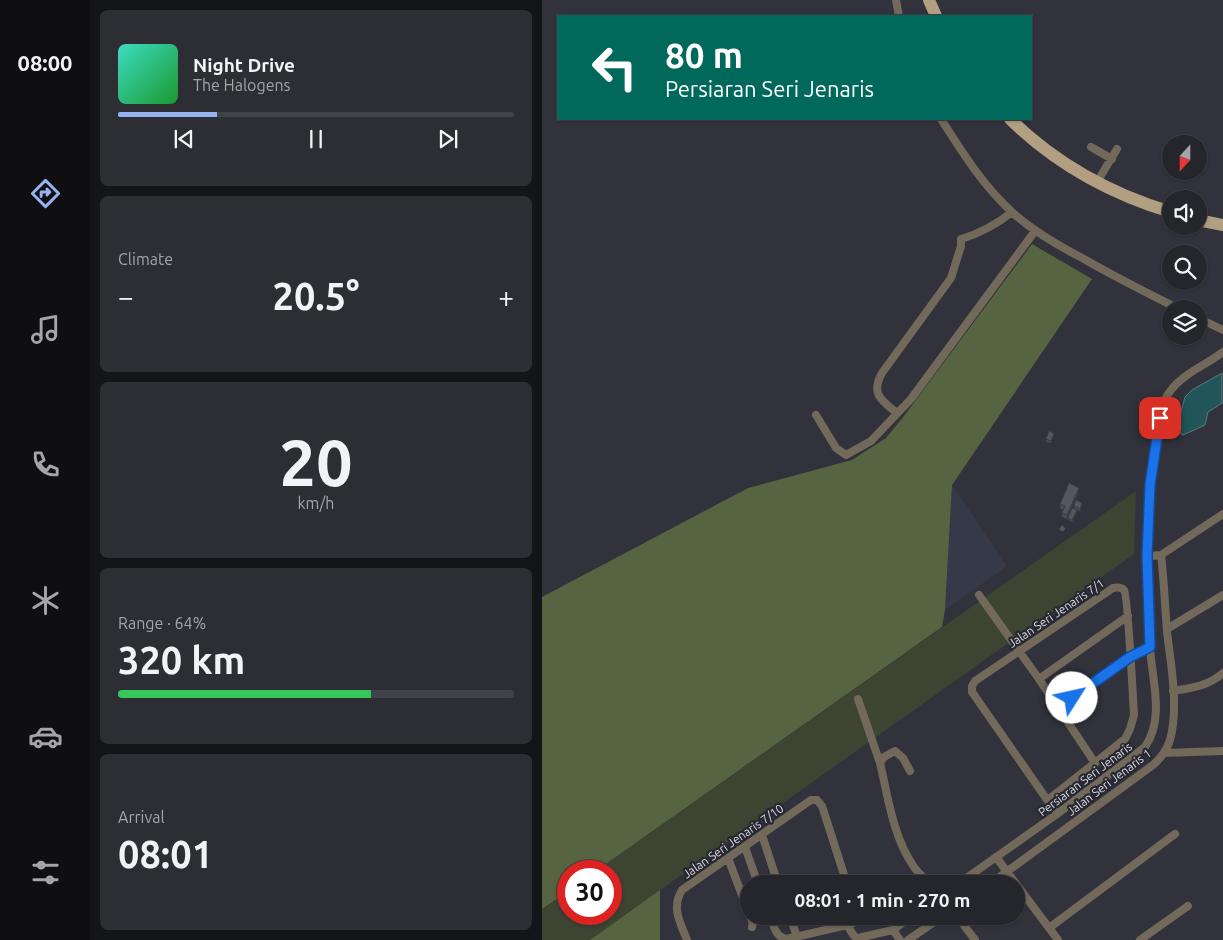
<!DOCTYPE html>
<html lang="en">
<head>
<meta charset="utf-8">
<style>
	body { margin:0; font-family:Ubuntu,sans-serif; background:#2d2e34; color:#f1f3f6; height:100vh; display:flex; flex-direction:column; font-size:19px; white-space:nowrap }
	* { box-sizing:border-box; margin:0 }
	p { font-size:16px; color:#a3a5a9 }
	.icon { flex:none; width:28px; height:28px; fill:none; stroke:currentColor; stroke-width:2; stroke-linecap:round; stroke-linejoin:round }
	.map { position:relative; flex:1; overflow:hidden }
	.side { display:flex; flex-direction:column; gap:10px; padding:10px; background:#141518; width:452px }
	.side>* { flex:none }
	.top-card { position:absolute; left:15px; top:15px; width:475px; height:105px; border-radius:0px; box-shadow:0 1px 4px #0004,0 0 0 1px #424348; background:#00695c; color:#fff; overflow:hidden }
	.needle { width:32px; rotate:201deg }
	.controls { position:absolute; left:620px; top:135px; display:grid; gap:10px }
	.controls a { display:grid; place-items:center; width:45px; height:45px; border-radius:50%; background:#25262c; box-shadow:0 1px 4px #0004,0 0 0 1px #424348; font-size:25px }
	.speed { position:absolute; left:15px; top:860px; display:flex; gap:10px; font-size:25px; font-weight:700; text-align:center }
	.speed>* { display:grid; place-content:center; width:65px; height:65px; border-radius:50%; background:#25262c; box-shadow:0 1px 4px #0004,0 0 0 1px #424348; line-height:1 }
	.speed .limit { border:8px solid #d22; background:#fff; color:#111 }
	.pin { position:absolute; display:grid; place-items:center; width:42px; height:42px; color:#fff; margin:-21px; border-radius:10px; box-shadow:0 2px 8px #0006 }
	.me { position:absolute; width:55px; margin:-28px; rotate:55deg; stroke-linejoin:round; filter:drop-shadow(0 0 4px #0008) }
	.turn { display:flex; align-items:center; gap:18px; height:105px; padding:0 25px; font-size:22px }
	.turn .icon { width:65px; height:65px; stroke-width:2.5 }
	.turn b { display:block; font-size:35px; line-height:42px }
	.big { font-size:38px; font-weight:600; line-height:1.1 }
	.side .tile { flex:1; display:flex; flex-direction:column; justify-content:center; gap:8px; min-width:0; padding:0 18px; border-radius:8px; background:#2d2e34 }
	.side .dial { align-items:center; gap:0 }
	.dial b { font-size:65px; line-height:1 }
	.song { display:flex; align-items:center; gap:15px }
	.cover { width:60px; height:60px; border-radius:8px; background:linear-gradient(135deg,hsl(170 70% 55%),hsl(130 70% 35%)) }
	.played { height:5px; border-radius:2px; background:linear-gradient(90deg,#95b2f1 25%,#424348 25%) }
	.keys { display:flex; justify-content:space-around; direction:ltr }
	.heat { display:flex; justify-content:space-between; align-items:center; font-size:28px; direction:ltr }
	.charge { height:8px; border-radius:4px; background:linear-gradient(90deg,#34c759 64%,#424348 0) }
	.trip { position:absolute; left:198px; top:875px; width:285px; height:50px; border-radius:25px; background:#25262c; box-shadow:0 1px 4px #0004,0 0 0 1px #424348; font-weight:600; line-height:50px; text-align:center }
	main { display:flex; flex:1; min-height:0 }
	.menu { display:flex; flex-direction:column; width:90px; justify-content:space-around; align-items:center; background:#0f0f12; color:#a3a5a9 }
	.menu .icon { width:35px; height:35px }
	.menu .current { color:#95b2f1 }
	.menu b { font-size:22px; color:#f1f3f6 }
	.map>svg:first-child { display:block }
	.built { fill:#363948 }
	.green { fill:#3d4431 }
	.forest { fill:#576441 }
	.water { fill:#21555a; stroke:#587d82 }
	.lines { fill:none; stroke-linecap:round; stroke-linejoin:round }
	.minor { stroke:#73695b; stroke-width:8 }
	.primary { stroke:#b29e81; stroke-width:12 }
	.wall { fill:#484a53 }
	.shaded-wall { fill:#3b3c43 }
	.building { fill:#545660; stroke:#3b3c43 }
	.route-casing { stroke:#114b97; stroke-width:12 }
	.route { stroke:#1a73e8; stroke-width:9 }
	.labels { text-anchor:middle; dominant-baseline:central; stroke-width:4.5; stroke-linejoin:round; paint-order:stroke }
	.street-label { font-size:12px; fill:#d9dae0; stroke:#272831 }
</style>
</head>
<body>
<main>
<nav class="menu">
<b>08:00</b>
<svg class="icon current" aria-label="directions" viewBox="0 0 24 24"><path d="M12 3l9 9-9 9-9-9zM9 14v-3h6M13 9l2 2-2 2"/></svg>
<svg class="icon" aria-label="music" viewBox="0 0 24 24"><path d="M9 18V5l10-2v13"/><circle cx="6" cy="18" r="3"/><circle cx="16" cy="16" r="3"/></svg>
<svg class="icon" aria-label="phone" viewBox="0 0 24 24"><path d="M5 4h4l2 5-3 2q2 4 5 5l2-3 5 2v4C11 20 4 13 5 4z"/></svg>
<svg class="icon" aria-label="climate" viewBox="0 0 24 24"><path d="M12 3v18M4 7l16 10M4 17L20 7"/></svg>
<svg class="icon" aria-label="car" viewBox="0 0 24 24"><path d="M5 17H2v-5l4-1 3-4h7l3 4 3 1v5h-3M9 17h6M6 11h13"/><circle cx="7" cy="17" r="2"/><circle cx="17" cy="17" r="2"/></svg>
<svg class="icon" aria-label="filters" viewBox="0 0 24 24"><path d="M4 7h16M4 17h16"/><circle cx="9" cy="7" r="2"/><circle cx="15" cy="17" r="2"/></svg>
</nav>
<section class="side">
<div class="tile">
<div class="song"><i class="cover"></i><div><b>Night Drive</b><p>The Halogens</p></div></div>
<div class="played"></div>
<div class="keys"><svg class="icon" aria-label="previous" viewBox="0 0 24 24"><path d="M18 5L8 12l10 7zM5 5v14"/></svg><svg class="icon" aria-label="pause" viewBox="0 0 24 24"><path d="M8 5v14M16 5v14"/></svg><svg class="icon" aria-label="next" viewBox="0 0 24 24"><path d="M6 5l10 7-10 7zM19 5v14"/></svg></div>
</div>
<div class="tile"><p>Climate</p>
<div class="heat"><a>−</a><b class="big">20.5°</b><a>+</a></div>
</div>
<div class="tile dial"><b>20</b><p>km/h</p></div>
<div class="tile"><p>Range · 64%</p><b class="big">320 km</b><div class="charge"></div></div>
<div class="tile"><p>Arrival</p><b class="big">08:01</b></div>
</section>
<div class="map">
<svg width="681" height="940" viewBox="0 0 681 940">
	<rect width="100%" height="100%" fill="#31323b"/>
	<path class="built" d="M410,485l55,81 -62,44z"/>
	<path class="green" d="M594,491l-2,63 -544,386h-48v-31l26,-18v23h43v-43h-15z"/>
	<path class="forest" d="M490,244l60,35 -140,206 -7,125 -3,17 -346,244h-28v20l-26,18v-312l206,-109 104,-28 34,-22 18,-22z
		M118,890v50h-70z"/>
	<path class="water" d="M680,373v30l-14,9 -3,13 -22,10 -7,-5 9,-33 7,-7z"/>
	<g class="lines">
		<path class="minor" d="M354,0l3,16
			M399,119c21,33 42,67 72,94 21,19 46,33 71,46 31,18 63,34 95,50
			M549,147l21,12
			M555,182l20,-33
			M656,318l25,12
			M355,413c-15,-12 -27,-19 -15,-40l69,-95 10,-32v-7c20,-6 35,-14 51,-27
			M274,415l20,33 10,7 25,-14 40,-42 124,-168
			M619,555l62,-41
			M437,595l60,84 56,84
			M625,629l56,-34
			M497,679l89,-63
			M631,691c18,-3 36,-5 50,-18
			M316,699l22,64
			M516,708l72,-51 20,-10
			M622,753l59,-2
			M368,771l-7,-13 -8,-7 -11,6 -4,6c8,34 13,74 34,104 4,6 10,11 16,17
			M506,800l77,-61 5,-10 4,-14c-1,-15 -6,-120 -10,-125 -3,-3 -7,-3 -11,-2l-138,93 -3,5v6l85,122
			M220,835l16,49
			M203,847l13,37
			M454,857l62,83
			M186,858l20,53
			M416,884l99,-70 88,-67c20,-29 7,-67 5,-99 -4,-69 -6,-140 6,-208 2,-17 4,-36 15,-50 13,-17 35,-25 52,-38
			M448,884l163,-119c8,-7 14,-15 17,-25 9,-33 1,-75 -3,-108 -2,-26 -3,-52 -6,-77l-14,1
			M208,916l3,7 -1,4
			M228,916c4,10 5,21 17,23l60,-14 29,-9
			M248,916l7,21
			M415,916l18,24
			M305,925l7,11 4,2 35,-8 19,-14
			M507,928l126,-94
			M351,930l7,10
			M145,940c-7,-18 -16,-32 -5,-50l129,-90h6l5,6 25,78
			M366,940l35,-24
			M598,940l48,-34"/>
		<path class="primary" d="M387,0l7,16
			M468,119c45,44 101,75 161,93
			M656,220l25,5"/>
	</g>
	<path class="wall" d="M512,435l-3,8 -5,-1v-3z
		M537,492l-12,27 -5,-2v-4l1,-3 -3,-2v-4z
		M540,505l-2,6 -6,-2v-3z
		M535,512l-5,10 -4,-2v-2z"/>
	<path class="shaded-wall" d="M537,488v4l-12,27v-4z"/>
	<path class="building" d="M507,431l5,2 -3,8 -5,-2z
		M527,483l10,5 -12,27 -5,-2 3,-7 -5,-2z
		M534,500l6,3 -2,6 -6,-3z
		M530,508l5,2 -5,10 -4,-2z
		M520,525l4,4 -4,3 -3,-3z"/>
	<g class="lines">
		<g class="route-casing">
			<path id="route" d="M530,698l58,-41 20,-10 -3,-91 3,-71 10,-67"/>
		</g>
		<use href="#route" class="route"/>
	</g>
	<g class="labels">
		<g class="street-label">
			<text transform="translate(514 613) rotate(-34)">Jalan Seri Jenaris 7/1</text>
			<text transform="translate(543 779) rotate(-37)">Persiaran Seri Jenaris</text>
			<text transform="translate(567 782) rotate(-37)">Jalan Seri Jenaris 1</text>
			<text transform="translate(191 841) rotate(-35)">Jalan Seri Jenaris 7/10</text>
		</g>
	</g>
</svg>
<div class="controls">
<a><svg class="needle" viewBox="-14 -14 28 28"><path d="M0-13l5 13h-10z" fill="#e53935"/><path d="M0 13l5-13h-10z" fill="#a3a5a9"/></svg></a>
<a><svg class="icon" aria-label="sound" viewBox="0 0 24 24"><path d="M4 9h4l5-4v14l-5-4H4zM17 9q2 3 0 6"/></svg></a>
<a><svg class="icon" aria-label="search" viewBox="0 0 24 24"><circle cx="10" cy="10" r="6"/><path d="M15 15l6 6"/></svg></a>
<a><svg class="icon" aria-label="layers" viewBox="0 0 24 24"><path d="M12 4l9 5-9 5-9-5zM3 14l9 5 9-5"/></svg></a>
</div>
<div class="speed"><div class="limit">30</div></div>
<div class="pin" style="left:618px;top:418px;background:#d93025"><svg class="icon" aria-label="arrive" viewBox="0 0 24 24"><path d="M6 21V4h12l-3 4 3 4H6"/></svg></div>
<svg class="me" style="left:530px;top:698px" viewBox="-20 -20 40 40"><circle r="19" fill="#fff"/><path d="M0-13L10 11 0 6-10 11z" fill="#1a73e8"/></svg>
<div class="trip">08:01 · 1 min · 270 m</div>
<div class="top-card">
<div class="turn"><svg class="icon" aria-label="left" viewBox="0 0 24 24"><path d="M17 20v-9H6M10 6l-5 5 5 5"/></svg><div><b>80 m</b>Persiaran Seri Jenaris</div></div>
</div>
</div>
</main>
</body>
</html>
